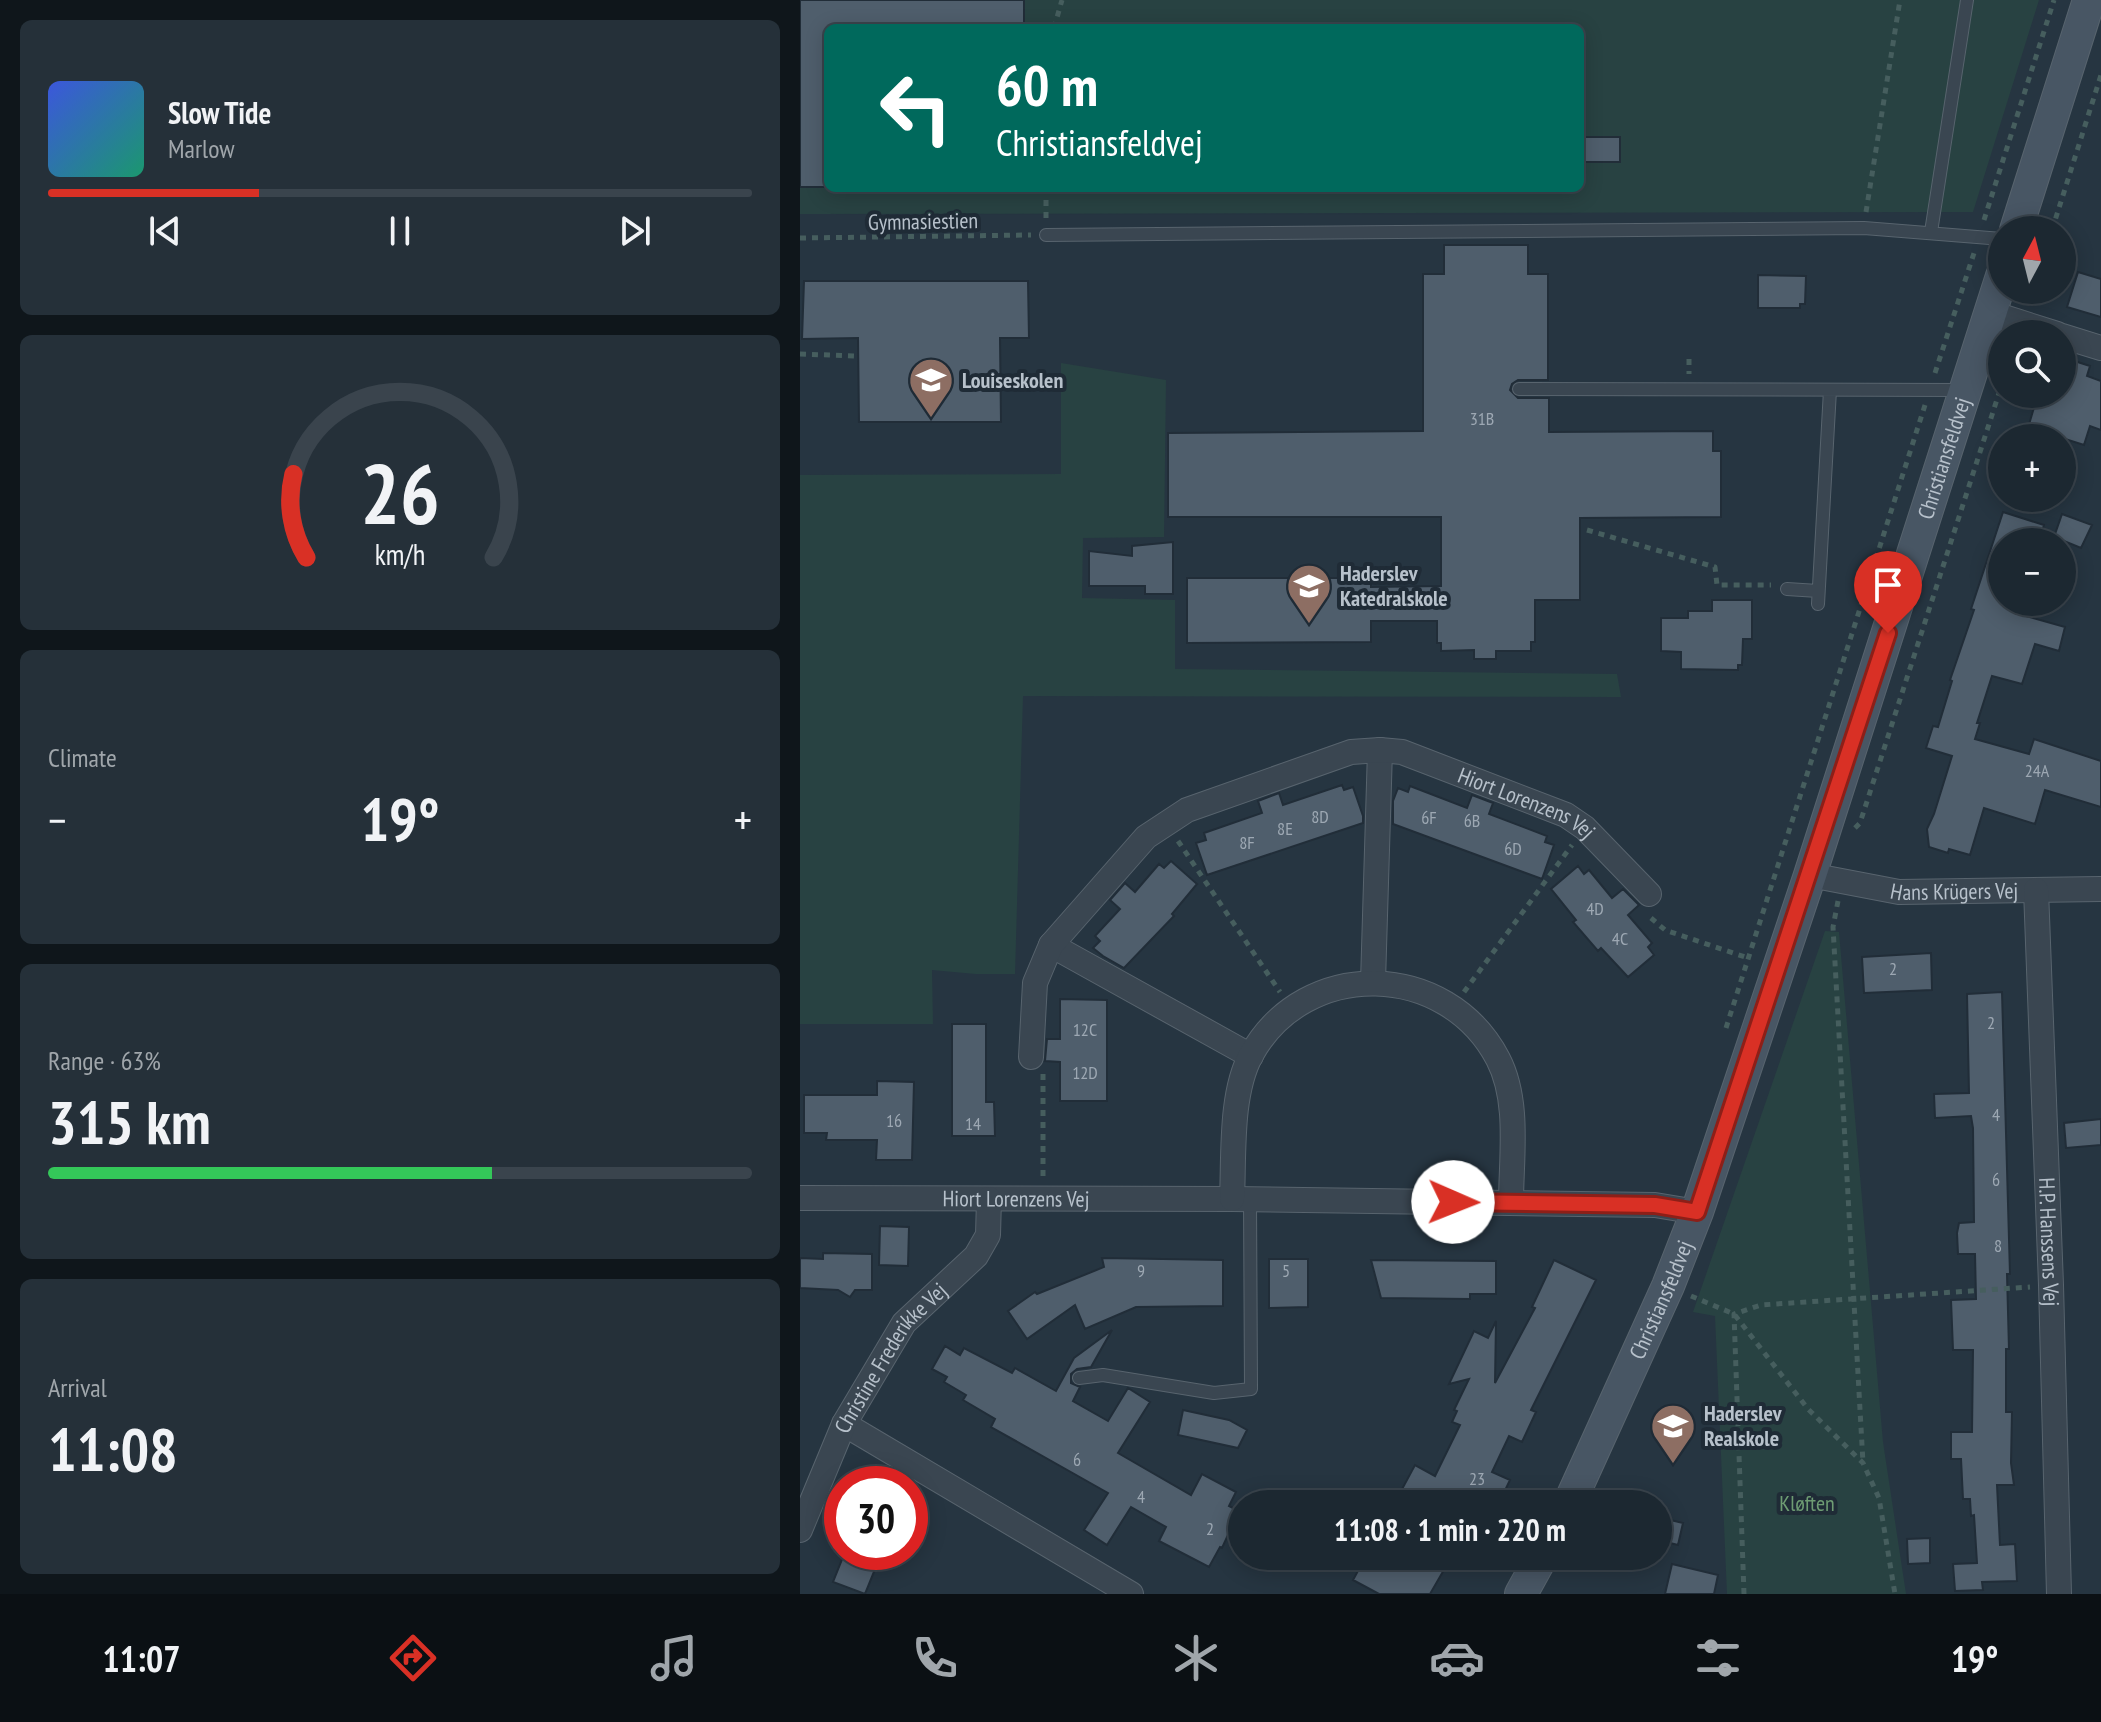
<!DOCTYPE html>
<html lang="en">
<head>
<meta charset="utf-8">
<style>
	body { margin:0; font-family:"PT Sans Narrow",sans-serif; background:#253039; color:#f1f3f6; height:100vh; display:flex; flex-direction:column; font-size:30px; white-space:nowrap }
	* { box-sizing:border-box; margin:0 }
	p { font-size:26px; color:#a0a6ab }
	.icon { flex:none; width:44px; height:44px; fill:none; stroke:currentColor; stroke-width:2; stroke-linecap:round; stroke-linejoin:round }
	.map { position:relative; flex:1; overflow:hidden }
	.panel { display:flex; flex-direction:column; gap:20px; padding:20px; background:#0f161b; width:800px }
	.panel>* { flex:none }
	.guide { position:absolute; left:24px; top:24px; width:760px; height:168px; border-radius:12px; box-shadow:0 4px 20px #0003,0 0 0 2px #3a444d; background:#00695c; color:#fff; overflow:hidden }
	.needle { width:52px; rotate:7deg }
	.tools { position:absolute; left:1188px; top:216px; display:grid; gap:16px }
	.tools a { display:grid; place-items:center; width:88px; height:88px; border-radius:50%; background:#1c2831; box-shadow:0 4px 20px #0003,0 0 0 2px #3a444d; font-size:40px }
	.speed { position:absolute; left:24px; top:1466px; display:flex; gap:16px; font-size:40px; font-weight:700; text-align:center }
	.speed>* { display:grid; place-content:center; width:104px; height:104px; border-radius:50%; background:#1c2831; box-shadow:0 4px 20px #0003,0 0 0 2px #3a444d; line-height:1 }
	.speed .limit { border:12px solid #d22; background:#fff; color:#111 }
	.pin { position:absolute; display:grid; place-items:center; width:68px; height:68px; color:#fff; margin:-82px -34px; border-radius:50% 50% 50% 0; rotate:-45deg; box-shadow:0 0 8px #0007 }
	.pin .icon { rotate:45deg }
	.me { position:absolute; width:88px; margin:-44px; rotate:91deg; stroke-linejoin:round; filter:drop-shadow(0 0 6px #0008) }
	.turn { display:flex; align-items:center; gap:28px; height:168px; padding:0 40px; font-size:36px }
	.turn .icon { width:104px; height:104px; stroke-width:2.5 }
	.turn b { display:block; font-size:56px; line-height:68px }
	.big { font-size:60px; font-weight:800; line-height:1.1 }
	.panel .tile { flex:1; display:flex; flex-direction:column; justify-content:center; gap:12px; min-width:0; padding:0 28px; border-radius:12px; background:#253039 }
	.panel .dial { align-items:center; gap:0 }
	.dial svg { height:208px; overflow:visible; fill:none; stroke:#3a444d; stroke-width:7; stroke-linecap:round; text-anchor:middle }
	.dial text { fill:#f1f3f6; stroke:none }
	.song { display:flex; align-items:center; gap:24px }
	.cover { width:96px; height:96px; border-radius:12px; background:linear-gradient(135deg,hsl(230 70% 55%),hsl(160 70% 35%)) }
	.played { height:8px; border-radius:4px; background:linear-gradient(90deg,#d93025 30%,#3a444d 30%) }
	.keys { display:flex; justify-content:space-around; direction:ltr }
	.heat { display:flex; justify-content:space-between; align-items:center; font-size:44px; direction:ltr }
	.charge { height:12px; border-radius:6px; background:linear-gradient(90deg,#34c759 63%,#3a444d 0) }
	.trip { position:absolute; left:428px; top:1490px; width:444px; height:80px; border-radius:40px; background:#1c2831; box-shadow:0 4px 20px #0003,0 0 0 2px #3a444d; font-weight:800; line-height:80px; text-align:center }
	.menu { display:flex; height:128px; justify-content:space-around; align-items:center; background:#0b1014; color:#a0a6ab }
	.menu .icon { width:56px; height:56px }
	.menu .on { color:#d93025 }
	.menu b { font-size:36px; color:#f1f3f6 }
	main { display:flex; flex:1; min-height:0 }
	.map>svg:first-child { display:block }
	.green { fill:#284242; fill-rule:evenodd }
	.building { fill:#4f5e6c; stroke:#212d38; stroke-width:2 }
	.lines { fill:none; stroke-linecap:round; stroke-linejoin:round }
	.lane-casing { stroke:#58646e; stroke-width:14 }
	.street-casing { stroke:#58646e; stroke-width:26 }
	.secondary-casing { stroke:#58646e; stroke-width:34 }
	.path { stroke:#465e5e; stroke-width:5; stroke-dasharray:6 6; stroke-linecap:butt }
	.lane { stroke:#3a4651; stroke-width:12 }
	.street { stroke:#3a4651; stroke-width:24 }
	.secondary { stroke:#485664; stroke-width:32 }
	.route-casing { stroke:#8d1f18; stroke-width:20 }
	.route { stroke:#d93025; stroke-width:14 }
	.labels { text-anchor:middle; dominant-baseline:central; stroke-width:8; stroke-linejoin:round; paint-order:stroke }
	.number-label { font-size:18px; fill:#9da8b3 }
	.street-label { font-size:22px; fill:#b7c1cb; stroke:#1f2b36 }
	.poi-label { font-size:22px; font-weight:bold; fill:#b7c1cb; stroke:#1f2b36; text-anchor:start }
	.park-label { font-size:22px; fill:#6e9c73; stroke:#1f2b36 }
</style>
</head>
<body>
<main>
<section class="panel">
<div class="tile">
<div class="song"><i class="cover"></i><div><b>Slow Tide</b><p>Marlow</p></div></div>
<div class="played"></div>
<div class="keys"><svg class="icon" aria-label="previous" viewBox="0 0 24 24"><path d="M18 5L8 12l10 7zM5 5v14"/></svg><svg class="icon" aria-label="pause" viewBox="0 0 24 24"><path d="M8 5v14M16 5v14"/></svg><svg class="icon" aria-label="next" viewBox="0 0 24 24"><path d="M6 5l10 7-10 7zM19 5v14"/></svg></div>
</div>
<div class="tile dial"><svg viewBox="0 0 100 80">
<path d="M14 69A42 42 0 1 1 86 69"/>
<path d="M14 69A42 42 0 0 1 9 37" stroke="#d93025"/>
<text x="50" y="56" font-size="32" font-weight="700">26</text>
<text x="50" y="72" font-size="11">km/h</text>
</svg></div>
<div class="tile"><p>Climate</p>
<div class="heat"><a>−</a><b class="big">19°</b><a>+</a></div>
</div>
<div class="tile"><p>Range · 63%</p><b class="big">315 km</b><div class="charge"></div></div>
<div class="tile"><p>Arrival</p><b class="big">11:08</b></div>
</section>
<div class="map">
<svg width="1301" height="1594" viewBox="0 0 1301 1594">
	<rect width="100%" height="100%" fill="#263541"/>
	<path class="green" d="M0,0h1239l-66,212 -1173,2zM28,28h752v160h-752z
		M261,363l105,17 -2,157 -81,1 -1,60 93,2v69l442,5 4,23 -598,-1 -8,278h-39l-44,-4 1,54h-133v-549l261,-1z
		M1025,931l14,1 44,510 23,152h-179l-12,-278 -22,-4z"/>
	<path class="building" d="M0,0h224v28h-196v159h-28z
		M780,137h40v25h-40z
		M644,245h84v29h20v106h-30l-6,4 -2,6 8,8h31v34l164,-1v20h8v66l-141,1v82h-45v42h-4v9h-35v8h-22v-9l-33,1v-8h-4v-22h-66v21l-184,1v-65h184v9l70,-1v-69h-273v-84l255,-2v-157h21z
		M1278,272l23,7v38l-34,-10z
		M958,275l48,1 -1,28h-5v4h-42z
		M4,281h224l1,57h-29l1,84h-142l-1,-84 -56,1z
		M1262,357l28,9 -3,10 14,5v49l-11,-4 -6,19 -22,-7h-37l13,-44h24z
		M1203,512l41,13 -5,17h-37v60h17l-4,11 50,14 -6,24 -24,-7 -13,40 -30,-8 -15,47h3l-5,16 54,15 5,-15 67,22v46l-56,-17 -10,34 -51,-16 -14,47 -21,-6 -1,4 -19,-6 -2,-18 7,-15 18,-58 -26,-8 7,-22 5,1 14,-46 -2,-1 24,-70 -3,-1z
		M1262,514l30,11 -11,23 -27,-11z
		M373,542v52h-28v-8h-56v-35l43,5v-10z
		M912,600h40v39h-9l-1,26h-4v5l-57,-1v-17l-20,-1v-33h27v-7h24z
		M542,785l2,5 9,-3 10,29v7l-156,52 -11,-32 10,-3 -2,-7 58,-20 -4,-12 21,-8 4,12z
		M610,786l57,22 5,-13 21,8 -4,11 58,22 -2,6 9,3 -12,34 -149,-55v-23l5,-13 10,4z
		M371,861l26,23 -25,30 2,2 -50,52 -21,-12 -10,-8 7,-7 -5,-5 25,-27 -10,-9 15,-17 10,9 24,-28 5,4z
		M778,866l6,8 5,-4 23,28 11,-9 16,16 -11,10 24,28 -4,4 6,8 -26,22 -27,-29 -3,3 -25,-29 3,-2 -25,-31z
		M1131,953l1,37 -68,3 -2,-36z
		M1202,992l8,282h-3l2,75h-3v63h6l-1,51 3,22h-17l3,60 15,-1 2,37 -35,1 1,8 -28,1 -2,-27 24,-1 -3,-48 -3,1 -1,-17h-7l-2,-40h-10v-27h21l1,-82h-20l-2,-50 25,-1 -1,-45h-17l-1,-21 2,-10 15,-1 -1,-94 -2,-12 -36,2 -1,-24 35,-1 -2,-99z
		M260,999l47,1v101h-47v-39l-15,-1 2,-22h13z
		M152,1024h34v78h8l1,34h-43z
		M77,1081l37,1 -2,78h-36l1,-20h-51l1,-7h-23v-38h73z
		M1301,1119v26l-35,3 -2,-25z
		M80,1226l29,1 -1,39 -29,-1z
		M23,1253l49,1v36h-17l-5,7 -12,-7 -38,-2v-30l23,1z
		M302,1258l121,2v46l-87,1 -51,22 -10,-24 -48,34 -19,-28 27,-19 2,2 67,-27z
		M469,1259h39v48l-39,1z
		M571,1260l125,1v33h-26v5l-89,-1z
		M754,1260l42,20 -65,130 5,2 -14,30 -13,-6 -17,36 18,8 -10,21 -17,-9 -6,12h-83l21,-39 20,11 25,-51 -8,-3 5,-11 -3,-1 15,-31 -20,5 25,-53 14,7 8,-17 -1,62 40,-75 -3,-1z
		M312,1330l-21,37 -14,2 -6,5v9l9,4 -7,14 35,20 20,-33 22,14 -32,51 73,42 11,-21 34,18 -7,14 10,5 -17,37 -2,-1 -11,20 -50,-26 7,-14 -35,-20 -24,38 -23,-15 24,-37 -117,-66 4,-8 -32,-19 3,-5 -22,-13 3,-5 -15,-8 13,-23 15,9 4,-7 48,25 3,-5 41,23 18,-33z
		M383,1410l46,10 18,10 -9,18 -60,-13z
		M858,1517l25,6 -5,22 -20,-5z
		M1130,1538v25l-22,1 -1,-25z
		M45,1552h37l-17,42 -32,-12z
		M566,1556h86l-22,38h-51l-26,-14z
		M872,1564l46,11 -4,19h-49z"/>
	<g class="lines">
		<g class="lane-casing">
			<path id="lane" d="M1131,232l36,-232
				M246,235l818,-7 138,11
				M719,389l443,1
				M987,589l31,2
				M1018,604l12,-214
				M279,1378l24,-3 111,18 37,-4 -1,-190"/>
		</g>
		<g class="street-casing">
			<g id="street">
				<path d="M1191,313l66,21"/>
				<path d="M1262,336l39,12"/>
				<path id="s1" d="M1010,875l89,17 202,-3"/>
				<path id="s2" d="M1236,890l15,395 8,309"/>
				<path d="M251,945l200,111"/>
				<path d="M573,982l7,-232"/>
				<path id="s3" d="M231,1057l4,-74 16,-38 95,-108 41,-27 164,-58 29,-2 22,2 164,63 19,13 64,66"/>
				<path id="s4" d="M0,1198l432,1 423,6 42,7"/>
				<path d="M432,1199c2,-44 -2,-105 19,-144 54,-98 196,-94 247,4 22,42 13,99 13,144"/>
				<path d="M44,1424l287,170"/>
				<path id="s5" d="M0,1530l44,-106 60,-101 72,-67 12,-21 1,-36"/>
			</g>
		</g>
		<g class="secondary-casing">
			<g id="secondary">
				<path d="M1216,230l73,-230"/>
				<path id="s6" d="M769,1504l99,-218 29,-74 113,-337 192,-599"/>
				<path d="M721,1594l21,-38"/>
			</g>
		</g>
		<path class="path" d="M254,28l8,-28
			M246,188v32
			M1066,212l34,-212
			M1184,220l70,-220
			M1252,230l49,-155
			M0,238l231,-3
			M1228,303l4,-13
			M0,354l57,2
			M889,359v15
			M1135,373l39,-120
			M787,530l128,37 2,18h54
			M1055,828l5,-5 142,-439
			M378,841l102,151
			M1038,901l-5,26 30,536
			M851,918l14,12 83,28
			M664,992l108,-147
			M926,1028l199,-623
			M243,1176v-102
			M891,1296l43,18 74,95 55,54 16,35 16,96
			M944,1594l-10,-280 27,-9 269,-18"/>
		<use href="#lane" class="lane"/>
		<use href="#street" class="street"/>
		<use href="#secondary" class="secondary"/>
	</g>
	<g class="lines">
		<g class="route-casing">
			<path id="route" d="M653,1202l202,3 42,7 191,-579"/>
		</g>
		<use href="#route" class="route"/>
	</g>
	<defs>
		<g id="school-pin" transform="scale(2.3)"><path d="M0 17L-7.5 6A9.5 9.5 0 1 1 7.5 6Z" fill="#8d6e63" stroke="#1f2b36"/><path d="M0-5L7-2L0 1L-7-2ZM-4 1L0 2.5L4 1V4Q0 6-4 4Z" fill="#fff"/></g>
	</defs>
	<g fill-rule="evenodd">
		<use href="#school-pin" x="131" y="380"/>
		<use href="#school-pin" x="509" y="586"/>
		<use href="#school-pin" x="873" y="1426"/>
	</g>
	<g class="labels">
		<g class="number-label">
			<text x="682" y="418">31B</text>
			<text x="1237" y="770">24A</text>
			<text x="520" y="816">8D</text>
			<text x="629" y="817">6F</text>
			<text x="672" y="820">6B</text>
			<text x="485" y="828">8E</text>
			<text x="447" y="842">8F</text>
			<text x="713" y="848">6D</text>
			<text x="795" y="908">4D</text>
			<text x="820" y="938">4C</text>
			<text x="1093" y="968">2</text>
			<text x="1191" y="1022">2</text>
			<text x="285" y="1029">12C</text>
			<text x="285" y="1072">12D</text>
			<text x="1196" y="1114">4</text>
			<text x="94" y="1120">16</text>
			<text x="173" y="1123">14</text>
			<text x="1196" y="1179">6</text>
			<text x="1198" y="1245">8</text>
			<text x="341" y="1270">9</text>
			<text x="486" y="1270">5</text>
			<text x="277" y="1459">6</text>
			<text x="677" y="1478">23</text>
			<text x="341" y="1496">4</text>
			<text x="410" y="1528">2</text>
		</g>
		<g class="street-label">
			<text transform="translate(123 221) rotate(-1)">Gymnasiestien</text>
			<text stroke="none"><textPath href="#s6" startOffset="1112">Christiansfeldvej</textPath></text>
			<text stroke="none"><textPath href="#s3" startOffset="668">Hiort Lorenzens Vej</textPath></text>
			<text stroke="none"><textPath href="#s1" startOffset="146">Hans Krügers Vej</textPath></text>
			<text stroke="none"><textPath href="#s4" startOffset="216">Hiort Lorenzens Vej</textPath></text>
			<text stroke="none"><textPath href="#s2" startOffset="352">H.P. Hanssens Vej</textPath></text>
			<text stroke="none"><textPath href="#s6" startOffset="224">Christiansfeldvej</textPath></text>
			<text stroke="none"><textPath href="#s5" startOffset="196">Christine Frederikke Vej</textPath></text>
		</g>
		<g class="poi-label">
			<text x="162" y="380">Louiseskolen</text>
			<text x="540" y="573">Haderslev<tspan x="540" dy="25">Katedralskole</tspan></text>
			<text x="904" y="1413">Haderslev<tspan x="904" dy="25">Realskole</tspan></text>
		</g>
		<g class="park-label">
			<text x="1007" y="1503">Kløften</text>
		</g>
	</g>
</svg>
<div class="tools">
<a><svg class="needle" viewBox="-14 -14 28 28"><path d="M0-13l5 13h-10z" fill="#e53935"/><path d="M0 13l5-13h-10z" fill="#a0a6ab"/></svg></a>
<a><svg class="icon" aria-label="search" viewBox="0 0 24 24"><circle cx="10" cy="10" r="6"/><path d="M15 15l6 6"/></svg></a>
<a>+</a>
<a>−</a>
</div>
<div class="speed"><div class="limit">30</div></div>
<div class="pin" style="left:1088px;top:633px;background:#d93025"><svg class="icon" aria-label="arrive" viewBox="0 0 24 24"><path d="M6 21V4h12l-3 4 3 4H6"/></svg></div>
<svg class="me" style="left:653px;top:1202px" viewBox="-20 -20 40 40"><circle r="19" fill="#fff"/><path d="M0-13L10 11 0 6-10 11z" fill="#d93025"/></svg>
<div class="trip">11:08 · 1 min · 220 m</div>
<div class="guide">
<div class="turn"><svg class="icon" aria-label="left" viewBox="0 0 24 24"><path d="M17 20v-9H6M10 6l-5 5 5 5"/></svg><div><b>60 m</b>Christiansfeldvej</div></div>
</div>
</div>
</main>
<nav class="menu">
<b>11:07</b>
<svg class="icon on" aria-label="directions" viewBox="0 0 24 24"><path d="M12 3l9 9-9 9-9-9zM9 14v-3h6M13 9l2 2-2 2"/></svg>
<svg class="icon" aria-label="music" viewBox="0 0 24 24"><path d="M9 18V5l10-2v13"/><circle cx="6" cy="18" r="3"/><circle cx="16" cy="16" r="3"/></svg>
<svg class="icon" aria-label="phone" viewBox="0 0 24 24"><path d="M5 4h4l2 5-3 2q2 4 5 5l2-3 5 2v4C11 20 4 13 5 4z"/></svg>
<svg class="icon" aria-label="climate" viewBox="0 0 24 24"><path d="M12 3v18M4 7l16 10M4 17L20 7"/></svg>
<svg class="icon" aria-label="car" viewBox="0 0 24 24"><path d="M5 17H2v-5l4-1 3-4h7l3 4 3 1v5h-3M9 17h6M6 11h13"/><circle cx="7" cy="17" r="2"/><circle cx="17" cy="17" r="2"/></svg>
<svg class="icon" aria-label="filters" viewBox="0 0 24 24"><path d="M4 7h16M4 17h16"/><circle cx="9" cy="7" r="2"/><circle cx="15" cy="17" r="2"/></svg>
<b>19°</b>
</nav>
</body>
</html>
